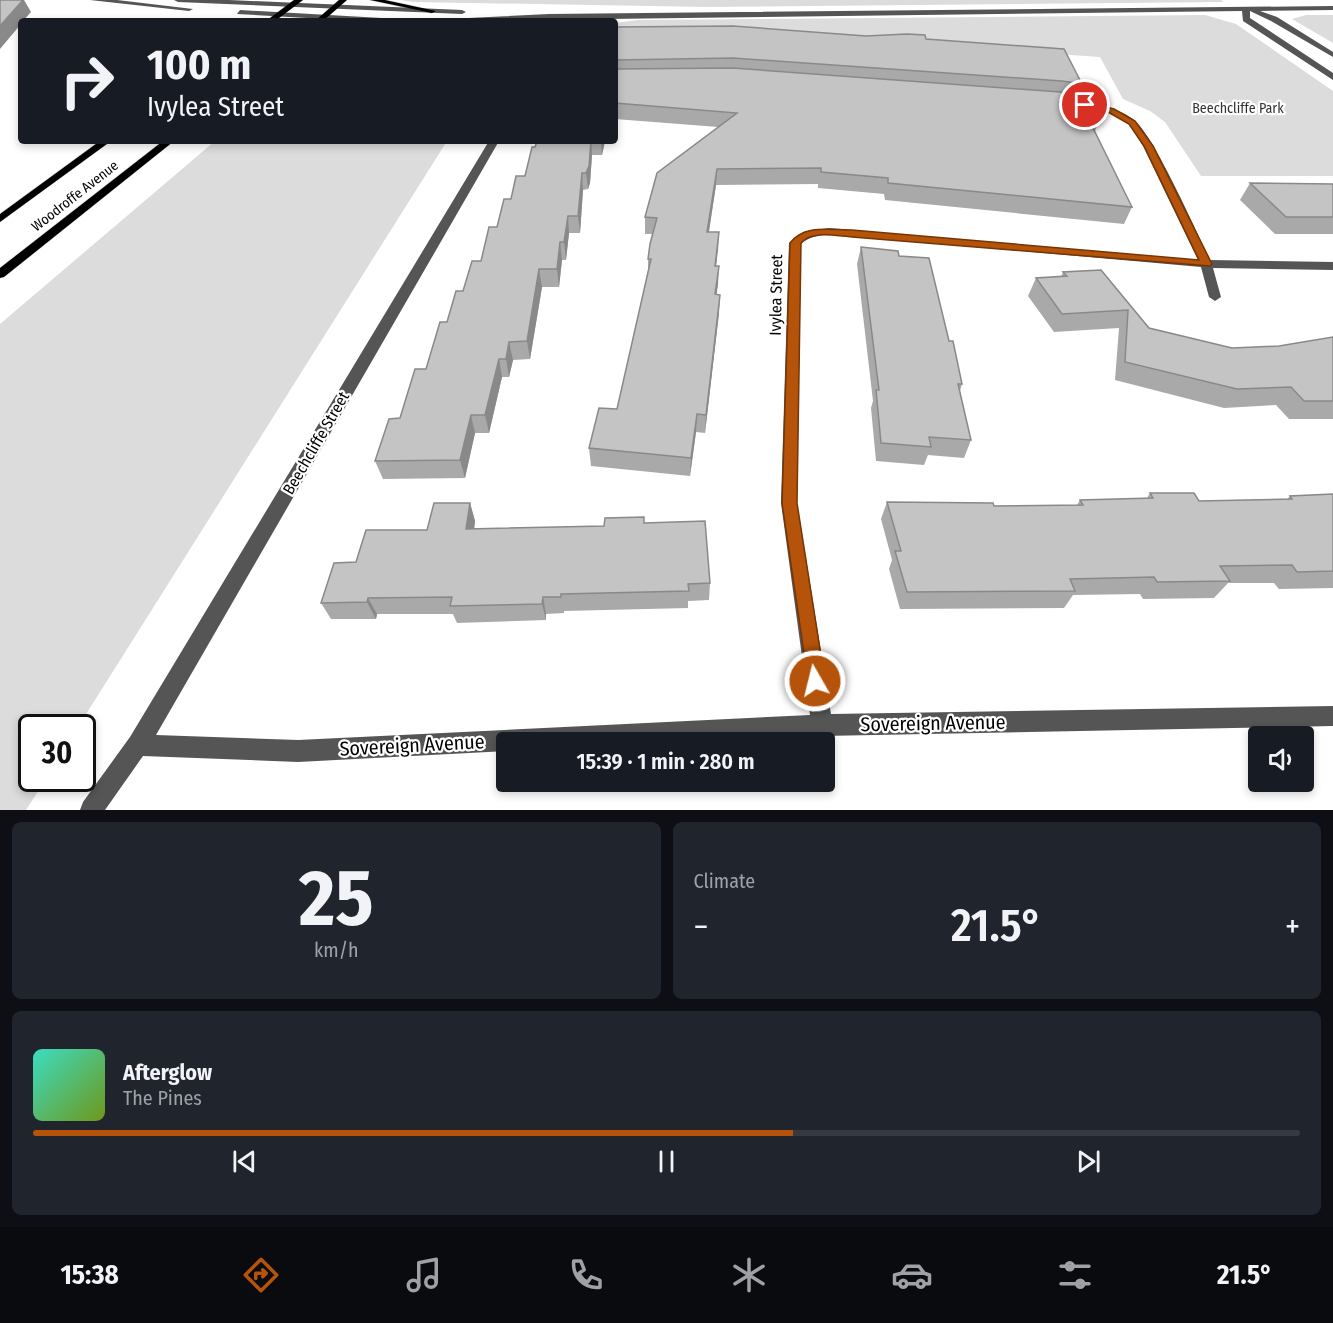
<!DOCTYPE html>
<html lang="en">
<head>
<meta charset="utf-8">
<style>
	body { margin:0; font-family:"Fira Sans Condensed",sans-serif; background:#20242c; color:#f1f3f6; height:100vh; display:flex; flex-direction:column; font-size:22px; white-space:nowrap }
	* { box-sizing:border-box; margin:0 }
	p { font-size:20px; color:#9ea1a6 }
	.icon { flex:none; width:33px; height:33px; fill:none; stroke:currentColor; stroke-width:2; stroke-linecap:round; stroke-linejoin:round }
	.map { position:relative; height:810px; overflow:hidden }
	.sheet { display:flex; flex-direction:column; gap:12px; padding:12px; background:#0d0f14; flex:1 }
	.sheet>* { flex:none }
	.banner { position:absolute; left:18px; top:18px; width:600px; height:126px; border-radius:6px; box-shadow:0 3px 9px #0003; background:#171b24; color:#f1f3f6; overflow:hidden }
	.tools { position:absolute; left:1248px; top:726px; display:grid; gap:12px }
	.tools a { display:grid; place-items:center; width:66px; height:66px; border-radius:6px; background:#171b24; box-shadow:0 3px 9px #0003; font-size:30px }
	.speed { position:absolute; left:18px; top:714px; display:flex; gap:12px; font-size:30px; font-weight:700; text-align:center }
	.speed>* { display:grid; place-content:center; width:78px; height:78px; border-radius:50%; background:#171b24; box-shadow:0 3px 9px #0003; line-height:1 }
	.speed .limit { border:3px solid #111; border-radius:9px; background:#fff; color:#111 }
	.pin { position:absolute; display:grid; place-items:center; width:51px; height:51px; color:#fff; margin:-26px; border:3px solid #fff; border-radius:50%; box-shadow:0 2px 6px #0007 }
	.me { position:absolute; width:66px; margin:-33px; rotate:352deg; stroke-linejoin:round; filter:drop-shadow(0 0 4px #0008) }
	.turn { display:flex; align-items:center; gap:21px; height:126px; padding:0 30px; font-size:27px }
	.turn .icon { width:78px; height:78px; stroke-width:2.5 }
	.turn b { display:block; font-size:42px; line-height:51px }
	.big { font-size:45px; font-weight:600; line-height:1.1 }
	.sheet .widget { flex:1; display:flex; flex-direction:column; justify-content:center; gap:9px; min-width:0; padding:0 21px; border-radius:9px; background:#20242c }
	.sheet .dial { align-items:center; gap:0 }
	.dial b { font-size:78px; line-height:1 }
	.song { display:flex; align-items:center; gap:18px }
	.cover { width:72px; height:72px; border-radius:9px; background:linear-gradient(135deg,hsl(170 70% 55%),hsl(80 70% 35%)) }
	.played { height:6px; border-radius:3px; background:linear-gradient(90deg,#b45309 60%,#363941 60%) }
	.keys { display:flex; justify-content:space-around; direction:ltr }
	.heat { display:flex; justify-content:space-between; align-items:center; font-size:33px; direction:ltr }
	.sheet .tiles { flex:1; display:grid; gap:12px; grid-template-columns:1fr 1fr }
	.widget:last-child { grid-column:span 2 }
	.trip { position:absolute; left:496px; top:732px; width:339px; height:60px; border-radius:6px; background:#171b24; box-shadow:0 3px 9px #0003; font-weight:600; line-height:60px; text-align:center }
	.tab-bar { display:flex; height:96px; justify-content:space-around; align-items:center; background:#090b0e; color:#9ea1a6 }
	.tab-bar .icon { width:42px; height:42px }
	.tab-bar .current { color:#b45309 }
	.tab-bar b { font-size:27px; color:#f1f3f6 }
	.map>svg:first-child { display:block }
	.green { fill:#dcdcdc }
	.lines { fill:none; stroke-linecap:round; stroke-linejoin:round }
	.major-casing { stroke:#dbdbdb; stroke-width:1 }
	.minor { fill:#555; fill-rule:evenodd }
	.major { fill:#000; fill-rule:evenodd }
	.wall { fill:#a9a9a9 }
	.shaded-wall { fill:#898989 }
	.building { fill:#c4c4c4; stroke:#898989; stroke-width:1.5 }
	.route { fill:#b45309; stroke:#753606; stroke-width:1.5 }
	.labels { text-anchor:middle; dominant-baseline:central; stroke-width:4.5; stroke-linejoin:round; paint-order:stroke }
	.far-park-label { font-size:14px; fill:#333; stroke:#fff }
	.far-street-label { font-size:14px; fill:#000; stroke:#fff }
	.street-label { font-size:16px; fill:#000; stroke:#fff }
	.near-street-label { font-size:20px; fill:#000; stroke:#fff }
</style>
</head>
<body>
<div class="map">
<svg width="1333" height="810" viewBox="0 0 1333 810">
	<rect width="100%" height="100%" fill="#fff"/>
	<path class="green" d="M401,0h820l3,2 -518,5 -293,-5z
		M1205,15l31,9 97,67v85h-132l-36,-54 -15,-11 -27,-12 -23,-42 -419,-29 -66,1v-6l23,-3z
		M1306,15h27v28l-41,-24z
		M215,141h232l-369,586 -46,1v50l14,1 -20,31h-26v-486z"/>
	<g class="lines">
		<g class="major-casing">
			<path id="major" d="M294,0h9l-28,21h-9z
				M339,0h8l-24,21h-8z
				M370,0h15l51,11 -4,2z
				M100,141h11l-111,81v-8z
				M163,141h11l-170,136 -4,1v-10z"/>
		</g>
		<path class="minor" d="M90,0h27l76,9 -4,2z
			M174,0h55l233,10 4,2 -4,2 -284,-12z
			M1333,6v4l-73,1 17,6 56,35v5l-62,-36 -21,-10v7l83,55v7l-90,-59 -1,-10 -798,10 4,-2 101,-5z
			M240,10l159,9 4,2h-43l-123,-7z
			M1072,100c21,4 43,6 61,19 20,14 64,114 77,141l123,2v8l-120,-2 8,29 -6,4 -6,-4 -8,-30 -349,-31c-17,0 -37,-5 -51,8l-4,259 34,211 502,-8v20l-511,10 -137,6h-178v9l-209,11 -155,-6 -38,54h-25l3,-8 47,-65 359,-596h10l-343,594 142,5 512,-25 -29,-212 8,-260 14,-11 26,-4 369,32 -55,-114 -14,-22 -21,-12 -39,-7v-4z"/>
		<use href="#major" class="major"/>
	</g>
	<path class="wall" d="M615,27l311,12 156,45 -4,10 21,26 -4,11 37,76 -8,17 -239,-24 -1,-6 -66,-6v-4l-102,1 -7,47h10l-3,34 2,18 -2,11 3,18 -14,120 -9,-1 -6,44 -99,-10 -2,-18 28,-39 31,-138v-12l4,-25h-7v-17l73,-90 -103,-8z
		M537,141h68l-3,14h-10l-2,28 -2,6 -5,1 -3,43h-11l-3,27h-4l-3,27h-17l-12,72 -17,1 -4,17h-7l-13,56h-14l-10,45 -82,1 -8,-18 25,-43 26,-49 21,-47 16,-31 18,-30 30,-62 14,-23z
		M1250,183l83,1v50h-58l-35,-34z
		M861,247l38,9 50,85 13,43 -2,7 11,49 -7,18 -36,-3 -4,10 -48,-4 -5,-53 2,-7 -16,-137z
		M1101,270l48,58 83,20 47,-2 54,-9v82h-44l-13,-14 -52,3 -109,-28 4,-52 -65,4 -26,-36 8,-18 25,-1 2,-5z
		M1150,493l49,8 88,-2 3,-3 43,-2v94l-54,1 -5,-6h-46l-14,15 -71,1 -3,-5 -67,1 -9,13 -164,1 -11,-40 3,-9 -11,-41 6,-17 107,4 83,-1 3,-5 67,-2z
		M470,503l5,18 -1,8 130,-3 40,-3 66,60 -1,17 -21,1v7l-124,3v2l-18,1v6l-89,3 -4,-9h-76l-1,5h-45l-10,-16 35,-41 71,-32z"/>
	<path class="shaded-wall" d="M23,0h1l7,12 -8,9h-2v3l-21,25v-23z
		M591,141l1,14 -2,28 -2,6 -2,-16z
		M601,141h4l-3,14z
		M717,169l-1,16 -10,64 1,-17z
		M582,173l1,17 -3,43 -2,-17z
		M568,216l1,17 -3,27 -2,-18z
		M719,232l-1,18 -4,33 1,-17z
		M560,242l2,18 -3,27 -2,-18z
		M719,266l-1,18 -4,28 1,-18z
		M539,269l3,18 -12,72 -3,-18z
		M720,295l-1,18 -14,120 1,-18z
		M509,342l4,18 -4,17 -3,-18z
		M499,359l3,18 -13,56 -4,-18z
		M697,414l-1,18 -6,44 1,-18z
		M471,415l4,18 -10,45 -5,-18z
		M470,503l5,18 -3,25 -6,-17z
		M543,597l3,17v6l-4,-16z
		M368,598l9,16 -1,5 -9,-17z"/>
	<path class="building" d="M0,0h23l-23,26z
		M733,26l133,10 41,-2 18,1 1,4 138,10 18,35 -20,-3 -329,-23 -118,2v-33z
		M733,68l354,26 12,26 -7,-1 2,5h-3l41,83 -244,-24v-5l-67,-6v-4l-104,1 -10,63h12l-4,34h4l-4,28 5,1 -14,120 -9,-1 -6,44 -102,-10 10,-40 18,1 34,-150h-3l2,-15 7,-26 -12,-1 12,-44 80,-60 -122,-10v-34z
		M537,141h54l-2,25 -3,7h-4l-4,43h-10l-4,26h-4l-3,27h-18l-12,72 -18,1 -3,17h-7l-14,56h-14l-11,45 -85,1 14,-42 11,-1 15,-49h11l14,-47h7l9,-31h7l9,-30h9l8,-34h8l7,-28h7l5,-23h9l7,-29h3z
		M1250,183l83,1v33h-47z
		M861,247l37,4 1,5 30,2 20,83h4l9,43h-4l13,56 -42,-3 2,10 -50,-4 -5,-53h3z
		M1101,270l48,58 83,20 47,-2 54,-9v64h-29l-13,-14 -54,2 -112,-27 3,-52 -66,4 -26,-36 31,-2 -4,-4z
		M1150,493h44l5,8 93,-2 -2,-3 43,-2v77l-36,1 -5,-7 -72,1 10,15 -73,1 -3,-5 -84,2 5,12 -168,1 -12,-41h6l-14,-49 106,1 1,3 89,-1 -3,-5 73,-2z
		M434,503h36l-4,26 138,-3 1,-8 39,-1v6l61,-2 5,62 -22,1 1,7 -128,3v3h-18l-1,7 -92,2 2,-9 -84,1 -1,4 -46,1 13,-40 22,-1 10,-32h61z"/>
	<path class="route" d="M1085,102l29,7 21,12 18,25 59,118 -2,2 -358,-29c-16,-1 -40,-7 -51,6l-4,260 28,178 -3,6 -7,2 -6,-2 -27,-184 8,-260c14,-19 40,-13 62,-13l347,30 -55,-114 -15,-22 -21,-12 -26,-6v-3z"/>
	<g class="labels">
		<g class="far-park-label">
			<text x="1238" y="108">Beechcliffe Park</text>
		</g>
		<g class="far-street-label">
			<text transform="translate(75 196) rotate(-38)">Woodroffe Avenue</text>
		</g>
		<g class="street-label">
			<text transform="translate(776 295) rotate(-89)">Ivylea Street</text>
			<text transform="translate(316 443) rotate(-60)">Beechcliffe Street</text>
		</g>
		<g class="near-street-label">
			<text transform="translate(933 723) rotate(-1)">Sovereign Avenue</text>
			<text transform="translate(412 745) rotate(-3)">Sovereign Avenue</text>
		</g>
	</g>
</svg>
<div class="tools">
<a><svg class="icon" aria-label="sound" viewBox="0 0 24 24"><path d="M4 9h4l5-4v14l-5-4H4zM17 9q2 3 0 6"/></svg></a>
</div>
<div class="speed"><div class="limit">30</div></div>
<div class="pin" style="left:1085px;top:105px;background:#d93025"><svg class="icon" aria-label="arrive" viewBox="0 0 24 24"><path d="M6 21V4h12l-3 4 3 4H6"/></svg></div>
<svg class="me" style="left:815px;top:681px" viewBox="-20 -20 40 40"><circle r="17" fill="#b45309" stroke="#fff" stroke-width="3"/><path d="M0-11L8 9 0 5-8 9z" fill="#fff"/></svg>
<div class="trip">15:39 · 1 min · 280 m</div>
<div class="banner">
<div class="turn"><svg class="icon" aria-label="right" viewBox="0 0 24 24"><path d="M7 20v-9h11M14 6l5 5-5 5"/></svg><div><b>100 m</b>Ivylea Street</div></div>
</div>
</div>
<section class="sheet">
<div class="tiles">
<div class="widget dial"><b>25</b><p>km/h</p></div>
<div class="widget"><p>Climate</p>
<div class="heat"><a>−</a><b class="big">21.5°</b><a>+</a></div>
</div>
<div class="widget">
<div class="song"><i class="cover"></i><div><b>Afterglow</b><p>The Pines</p></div></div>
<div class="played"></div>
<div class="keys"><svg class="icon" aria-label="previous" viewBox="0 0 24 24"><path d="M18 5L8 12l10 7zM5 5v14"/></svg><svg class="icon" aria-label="pause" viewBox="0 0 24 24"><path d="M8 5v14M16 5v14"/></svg><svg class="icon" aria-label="next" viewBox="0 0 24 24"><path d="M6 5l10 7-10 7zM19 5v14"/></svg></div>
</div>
</div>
</section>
<nav class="tab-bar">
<b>15:38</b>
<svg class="icon current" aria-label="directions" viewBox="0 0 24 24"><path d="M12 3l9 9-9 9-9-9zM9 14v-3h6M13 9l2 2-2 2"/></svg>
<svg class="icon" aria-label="music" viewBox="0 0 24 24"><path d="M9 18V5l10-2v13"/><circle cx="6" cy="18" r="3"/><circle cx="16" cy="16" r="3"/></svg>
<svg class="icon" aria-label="phone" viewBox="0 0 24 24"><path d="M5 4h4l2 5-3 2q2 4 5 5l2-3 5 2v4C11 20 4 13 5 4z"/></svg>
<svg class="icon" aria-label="climate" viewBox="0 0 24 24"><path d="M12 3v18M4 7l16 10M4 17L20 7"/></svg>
<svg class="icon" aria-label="car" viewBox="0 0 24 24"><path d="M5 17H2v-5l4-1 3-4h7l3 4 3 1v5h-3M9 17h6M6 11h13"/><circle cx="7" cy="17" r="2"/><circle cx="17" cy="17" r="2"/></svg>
<svg class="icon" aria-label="filters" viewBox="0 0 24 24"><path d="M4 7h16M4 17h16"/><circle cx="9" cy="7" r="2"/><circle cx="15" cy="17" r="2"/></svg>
<b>21.5°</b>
</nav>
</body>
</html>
